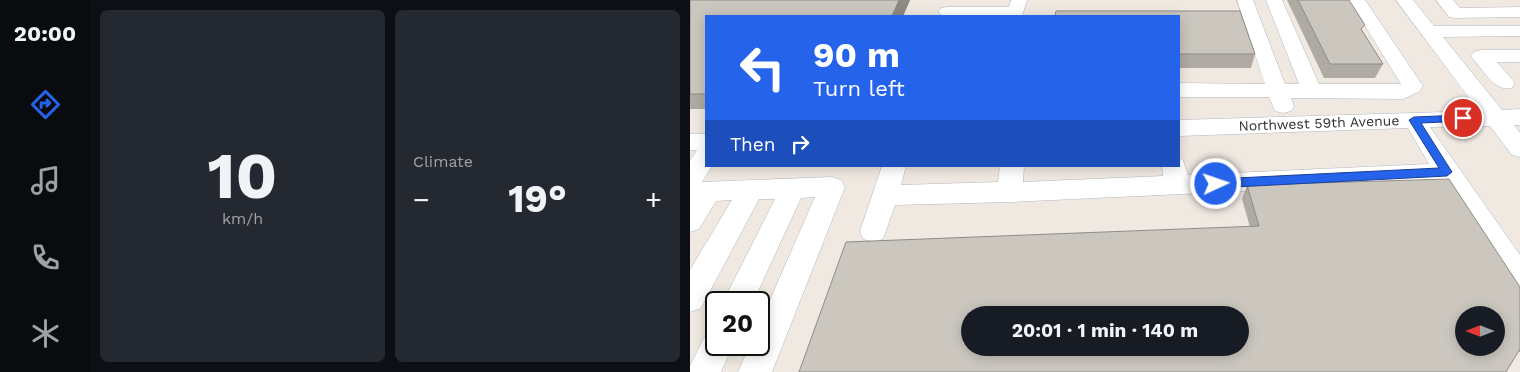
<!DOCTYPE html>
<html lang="en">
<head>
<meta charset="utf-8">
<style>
	body { margin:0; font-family:"Work Sans",sans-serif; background:#242831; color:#f1f3f6; height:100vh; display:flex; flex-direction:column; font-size:19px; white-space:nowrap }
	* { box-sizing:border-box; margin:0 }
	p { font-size:16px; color:#9ea1a6 }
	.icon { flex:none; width:28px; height:28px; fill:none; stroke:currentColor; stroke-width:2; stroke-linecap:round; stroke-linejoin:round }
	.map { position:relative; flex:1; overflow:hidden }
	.drawer { display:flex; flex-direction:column; gap:10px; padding:10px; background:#0d0f14; width:600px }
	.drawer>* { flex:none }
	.banner { position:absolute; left:15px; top:15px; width:475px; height:152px; border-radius:0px; box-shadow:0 2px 12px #0003; background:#2563eb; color:#fff; overflow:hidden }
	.needle { width:32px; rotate:270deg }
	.buttons { position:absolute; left:765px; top:306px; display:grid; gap:10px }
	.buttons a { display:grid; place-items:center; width:50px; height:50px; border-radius:50%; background:#171b24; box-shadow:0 2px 12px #0003; font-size:25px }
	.speed { position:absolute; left:15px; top:291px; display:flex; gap:10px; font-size:25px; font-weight:700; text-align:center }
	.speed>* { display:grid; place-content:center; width:65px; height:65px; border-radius:50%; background:#171b24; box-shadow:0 2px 12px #0003; line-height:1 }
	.speed .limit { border:2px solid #111; border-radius:8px; background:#fff; color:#111 }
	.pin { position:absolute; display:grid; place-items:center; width:42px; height:42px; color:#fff; margin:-21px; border:2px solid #fff; border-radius:50%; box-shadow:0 1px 5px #0007 }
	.me { position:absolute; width:55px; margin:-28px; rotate:87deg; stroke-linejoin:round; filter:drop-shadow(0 0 4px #0008) }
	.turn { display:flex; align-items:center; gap:18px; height:105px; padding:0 25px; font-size:22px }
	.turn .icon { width:65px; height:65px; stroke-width:2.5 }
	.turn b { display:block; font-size:35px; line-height:42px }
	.then { display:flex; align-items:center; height:48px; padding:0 25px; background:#0003; gap:10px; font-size:19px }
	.big { font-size:38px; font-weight:700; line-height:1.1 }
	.drawer .tile { flex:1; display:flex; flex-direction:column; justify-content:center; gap:8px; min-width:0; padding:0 18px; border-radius:8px; background:#242831 }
	.drawer .dial { align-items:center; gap:0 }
	.dial b { font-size:65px; line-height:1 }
	.heat { display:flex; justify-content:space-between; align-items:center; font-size:28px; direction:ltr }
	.drawer .tiles { flex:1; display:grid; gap:10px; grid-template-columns:repeat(2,1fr) }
	.trip { position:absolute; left:271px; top:306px; width:288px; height:50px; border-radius:25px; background:#171b24; box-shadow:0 2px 12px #0003; font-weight:700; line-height:50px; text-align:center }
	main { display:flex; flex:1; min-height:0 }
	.dock { display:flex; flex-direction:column; width:90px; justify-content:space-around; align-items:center; background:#090b0e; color:#9ea1a6 }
	.dock .icon { width:35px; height:35px }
	.dock .on { color:#2563eb }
	.dock b { font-size:22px; color:#f1f3f6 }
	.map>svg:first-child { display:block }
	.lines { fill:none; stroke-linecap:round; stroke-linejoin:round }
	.minor-casing { stroke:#b4b7c1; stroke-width:1 }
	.minor { fill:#fff; fill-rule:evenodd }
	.wall { fill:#afaba4 }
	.shaded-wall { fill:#8e8b86 }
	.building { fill:#cbc7bf; stroke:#8e8b86; fill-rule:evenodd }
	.route { fill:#2563eb; stroke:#184099 }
	.labels { text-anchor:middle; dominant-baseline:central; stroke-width:4.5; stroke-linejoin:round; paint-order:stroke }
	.street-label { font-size:14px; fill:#2e2e2e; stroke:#fff }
</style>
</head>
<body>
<main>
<nav class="dock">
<b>20:00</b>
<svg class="icon on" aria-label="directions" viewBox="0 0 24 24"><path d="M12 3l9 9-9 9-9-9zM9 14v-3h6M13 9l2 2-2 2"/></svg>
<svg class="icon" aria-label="music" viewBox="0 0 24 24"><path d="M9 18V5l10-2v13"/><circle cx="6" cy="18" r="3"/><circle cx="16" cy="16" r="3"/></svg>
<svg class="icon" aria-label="phone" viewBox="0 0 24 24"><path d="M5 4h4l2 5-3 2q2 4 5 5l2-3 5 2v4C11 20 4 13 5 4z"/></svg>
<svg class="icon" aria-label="climate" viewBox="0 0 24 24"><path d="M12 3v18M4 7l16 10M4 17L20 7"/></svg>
</nav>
<section class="drawer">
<div class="tiles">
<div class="tile dial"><b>10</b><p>km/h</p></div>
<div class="tile"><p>Climate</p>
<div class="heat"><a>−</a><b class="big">19°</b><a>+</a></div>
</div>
</div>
</section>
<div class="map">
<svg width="830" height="372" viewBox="0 0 830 372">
	<rect width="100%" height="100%" fill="#efe9e1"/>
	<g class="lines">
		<g class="minor-casing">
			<path id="minor" d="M321,0h16l-5,16h-79l-5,-4 3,-4 6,-1h62z
				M547,0h16l32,84h14l-33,-84h16l37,84h82l-52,-84h16l58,86 -3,5 -17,8 -112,-1 3,8 -3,5 -8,2 -8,-2 -6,-14h-90v-14l86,1z
				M706,0h17l21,26h86v10l-77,1 59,73 18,-1v16h-6l6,8v24l-8,-2 -22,-29 -60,1 90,128v37l-10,-4 -70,-106 -430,20 -115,3 -12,34 -10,3 -10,-3 -3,-8 22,-65h24l-5,19 97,-3 2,-16h24l-1,16 140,-6 -1,-10h17v-8l4,2 5,15 241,-11 -21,-36 -229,8v-16l300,-9z
				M746,0h17l7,8 60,-1v10l-65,1 -6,-1z
				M791,50h39v12h-23l18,21 -3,5c-17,4 -27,-16 -38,-28l-3,-4 3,-4z
				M0,134h16v32h6l-10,16 130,-5 9,3 4,7 -73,185h-34l12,-27h9v-20l56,-128 -14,1 -48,104h-30l52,-103h-16l-58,109 -11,4v-42l42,-70 -16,1 -17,28 -9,3v-71l7,-11h-7z
				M26,329v16h17l-12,27h-31v-6l16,-32z"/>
		</g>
		<use href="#minor" class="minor"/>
	</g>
	<path class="wall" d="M0,0h220l-7,16h-197v93h-16z
		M597,0h62l13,31 21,33 -8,14h-51z
		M489,16l76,38 -4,14h-72z
		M557,185l273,102v65h-2l-268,-125 -8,-28z"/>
	<path class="shaded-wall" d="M209,0h11l-7,16h-11z"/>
	<path class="building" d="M0,0h209l-7,16h-186v78h-16z
		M608,0h51l16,25 -4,4 22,35h-53z
		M366,11h184l15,43h-76v-38h-124z
		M759,179l71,108v62l-14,23h-707l47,-130 413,-16 -12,-41zM280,315h270v33h-270zM774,315h32v33h-32z"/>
	<path class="route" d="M773,115l5,3 -2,3 -45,2 31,49 -5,4 -231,12 -6,-4 6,-5 223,-11 -30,-48 5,-3z"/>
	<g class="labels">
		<g class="street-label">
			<text transform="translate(629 123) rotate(-2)">Northwest 59th Avenue</text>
		</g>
	</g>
</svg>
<div class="buttons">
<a><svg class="needle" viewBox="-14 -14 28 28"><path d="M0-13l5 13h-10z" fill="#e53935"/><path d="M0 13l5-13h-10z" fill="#9ea1a6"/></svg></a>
</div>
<div class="speed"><div class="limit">20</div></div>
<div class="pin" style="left:773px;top:118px;background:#d93025"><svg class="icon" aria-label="arrive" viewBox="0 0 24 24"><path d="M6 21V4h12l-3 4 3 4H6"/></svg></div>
<svg class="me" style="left:526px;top:184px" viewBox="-20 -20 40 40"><circle r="17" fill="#2563eb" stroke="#fff" stroke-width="3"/><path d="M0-11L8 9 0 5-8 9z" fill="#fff"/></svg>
<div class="trip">20:01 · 1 min · 140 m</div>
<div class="banner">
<div class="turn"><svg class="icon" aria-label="left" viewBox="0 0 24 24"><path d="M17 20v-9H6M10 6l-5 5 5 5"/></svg><div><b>90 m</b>Turn left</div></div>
<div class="then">Then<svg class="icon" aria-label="right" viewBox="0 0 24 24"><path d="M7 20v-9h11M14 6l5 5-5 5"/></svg></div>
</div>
</div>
</main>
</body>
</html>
